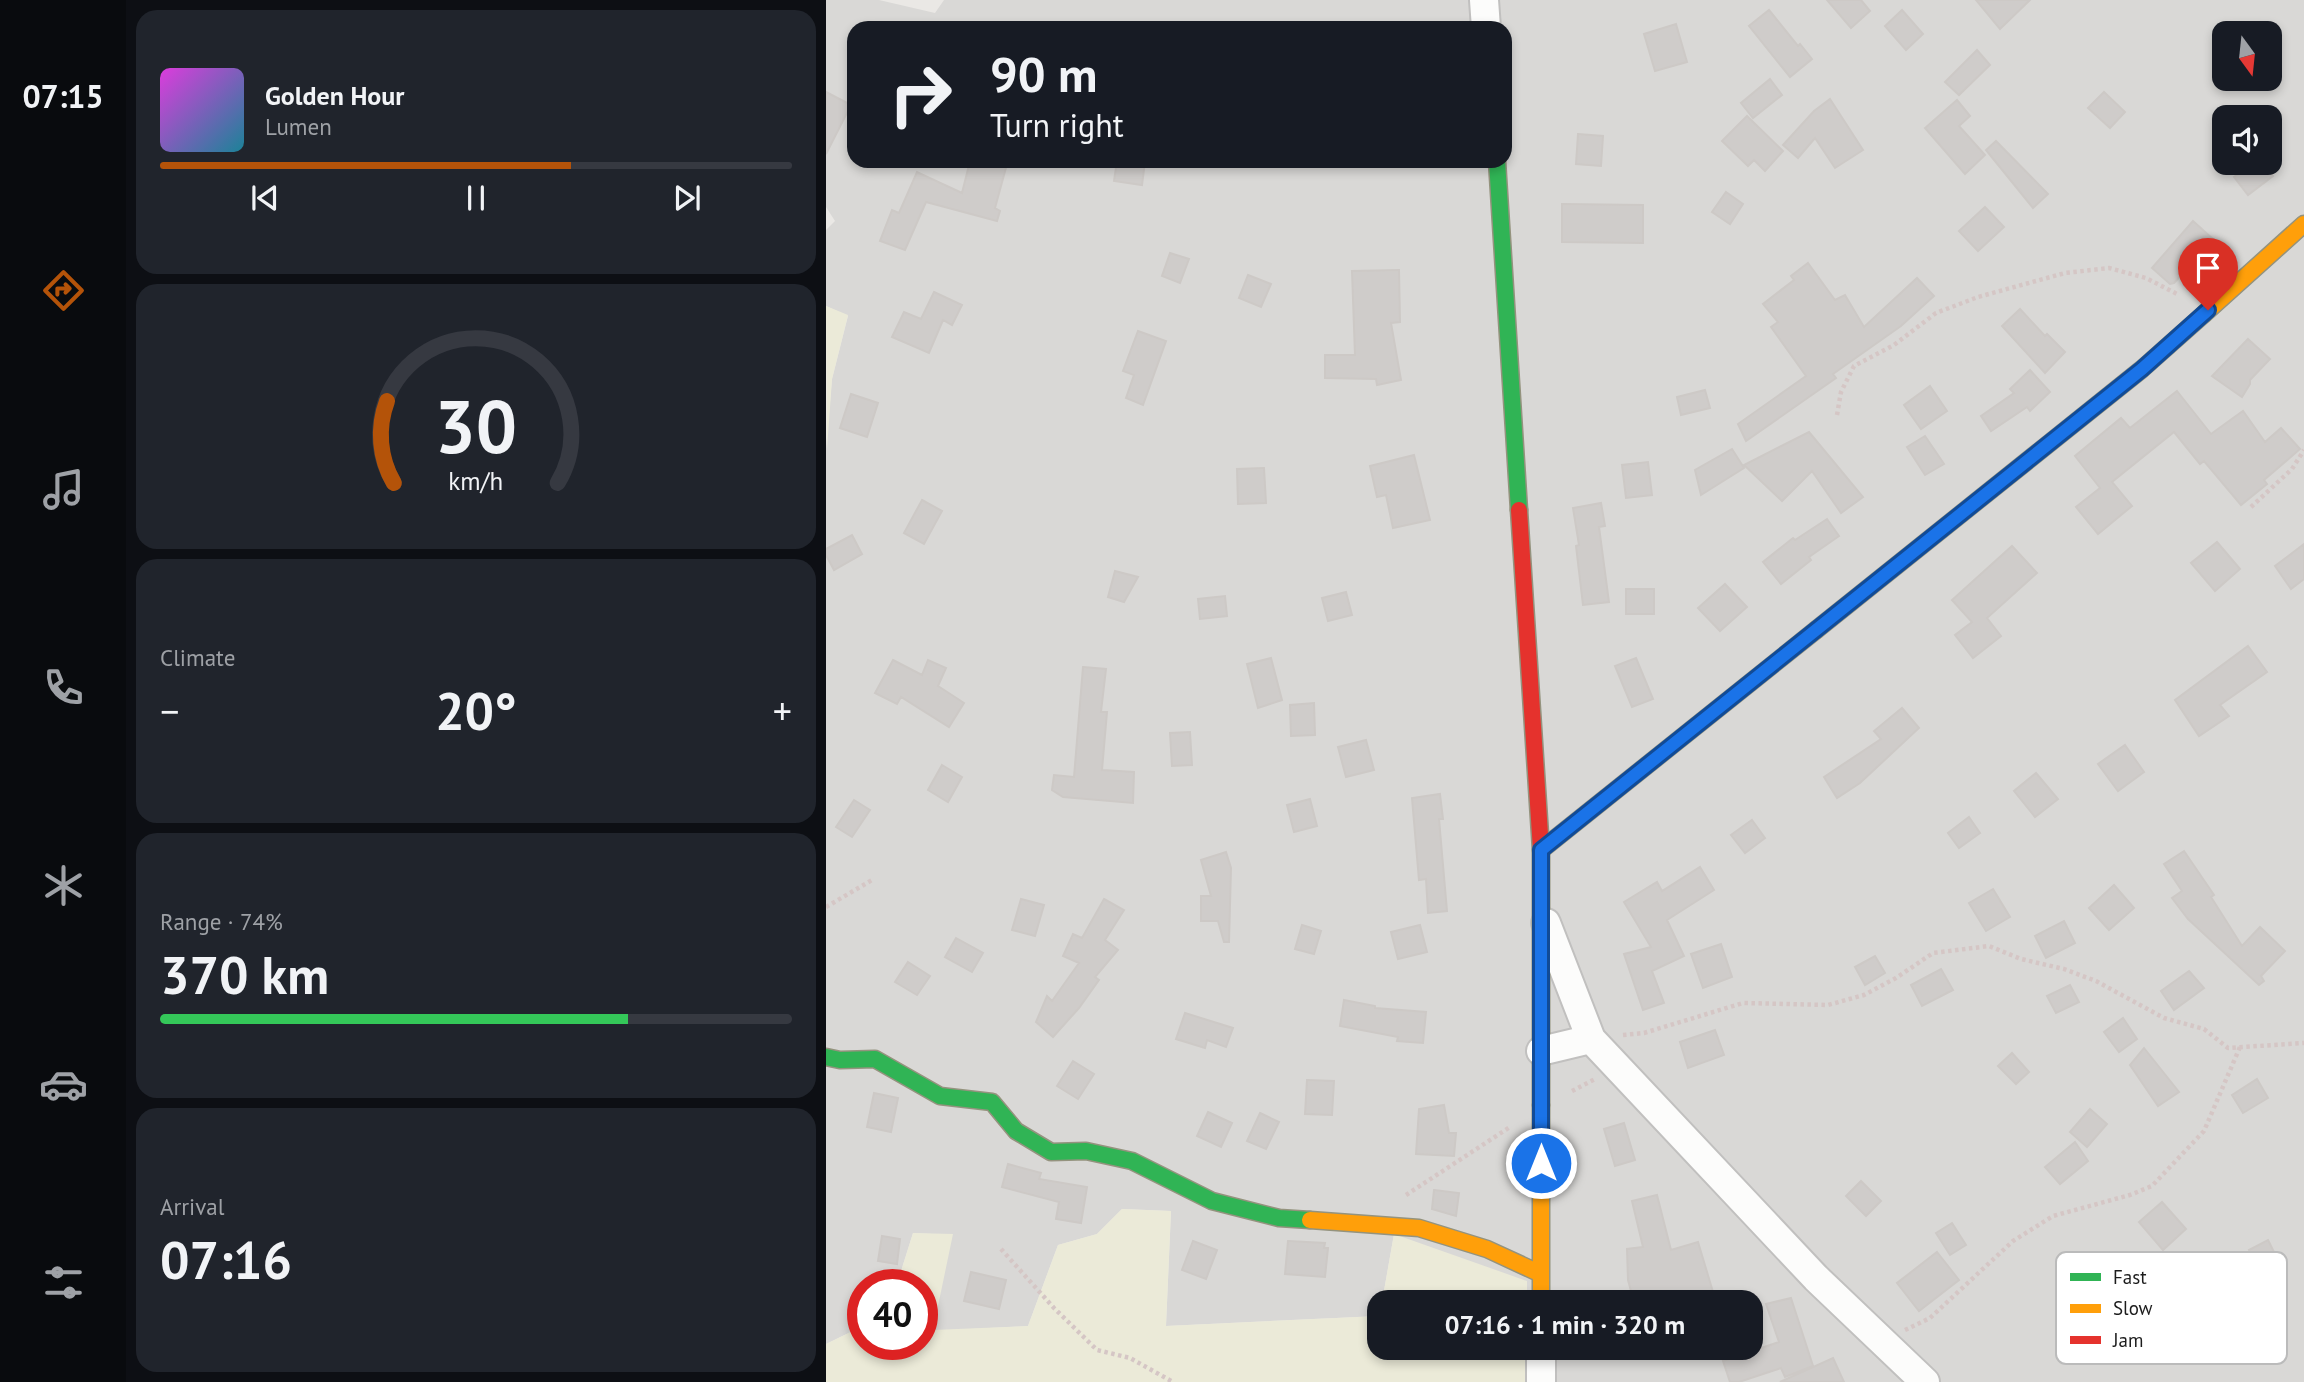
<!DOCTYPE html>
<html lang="en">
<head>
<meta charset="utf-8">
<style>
	body { margin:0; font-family:"PT Sans",sans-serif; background:#20242c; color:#f1f3f6; height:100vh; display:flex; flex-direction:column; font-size:26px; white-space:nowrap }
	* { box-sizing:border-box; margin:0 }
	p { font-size:23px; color:#9ea1a6 }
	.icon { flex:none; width:38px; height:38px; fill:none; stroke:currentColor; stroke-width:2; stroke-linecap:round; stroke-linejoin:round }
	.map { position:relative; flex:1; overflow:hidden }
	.panel { display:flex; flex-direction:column; gap:10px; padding:10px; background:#0d0f14; width:700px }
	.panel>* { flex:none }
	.top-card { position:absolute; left:21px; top:21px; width:665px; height:147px; border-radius:21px; box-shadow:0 4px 10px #0003; background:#171b24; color:#f1f3f6; overflow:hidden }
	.needle { width:46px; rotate:165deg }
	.buttons { position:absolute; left:1386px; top:21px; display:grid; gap:14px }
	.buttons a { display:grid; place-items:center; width:70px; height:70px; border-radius:14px; background:#171b24; box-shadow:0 4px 10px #0003; font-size:35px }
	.speed { position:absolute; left:21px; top:1269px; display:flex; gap:14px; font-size:35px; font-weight:700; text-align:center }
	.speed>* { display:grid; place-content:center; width:91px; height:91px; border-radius:50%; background:#171b24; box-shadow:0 4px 10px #0003; line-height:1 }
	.speed .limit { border:10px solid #d22; background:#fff; color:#111 }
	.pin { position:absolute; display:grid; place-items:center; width:60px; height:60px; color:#fff; margin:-72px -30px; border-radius:50% 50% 50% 0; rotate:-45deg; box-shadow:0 0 7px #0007 }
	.pin .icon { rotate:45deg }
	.me { position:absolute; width:77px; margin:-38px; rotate:0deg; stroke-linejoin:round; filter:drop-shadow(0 0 5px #0008) }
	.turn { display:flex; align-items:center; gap:24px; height:147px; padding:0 28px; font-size:32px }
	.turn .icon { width:91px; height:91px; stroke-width:2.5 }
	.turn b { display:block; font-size:49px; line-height:60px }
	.big { font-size:52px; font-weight:600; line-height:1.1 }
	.panel .tile { flex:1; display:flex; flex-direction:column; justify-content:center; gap:10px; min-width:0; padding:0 24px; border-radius:21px; background:#20242c }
	.panel .dial { align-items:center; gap:0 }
	.dial svg { height:182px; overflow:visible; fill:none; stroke:#363941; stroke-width:7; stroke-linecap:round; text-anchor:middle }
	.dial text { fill:#f1f3f6; stroke:none }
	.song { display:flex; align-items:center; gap:21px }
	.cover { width:84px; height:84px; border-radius:10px; background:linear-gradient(135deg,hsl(300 70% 55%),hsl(190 70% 35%)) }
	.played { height:7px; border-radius:4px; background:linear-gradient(90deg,#b45309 65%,#363941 65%) }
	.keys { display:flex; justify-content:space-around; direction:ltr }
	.heat { display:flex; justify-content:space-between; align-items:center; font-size:38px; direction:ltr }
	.charge { height:10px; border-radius:5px; background:linear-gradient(90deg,#34c759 74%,#363941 0) }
	.trip { position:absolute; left:541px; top:1290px; width:396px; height:70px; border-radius:21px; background:#171b24; box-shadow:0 4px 10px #0003; font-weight:600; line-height:70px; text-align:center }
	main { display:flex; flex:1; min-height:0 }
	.dock { display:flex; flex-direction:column; width:126px; justify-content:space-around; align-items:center; background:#090b0e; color:#9ea1a6 }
	.dock .icon { width:49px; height:49px }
	.dock .current { color:#b45309 }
	.dock b { font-size:32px; color:#f1f3f6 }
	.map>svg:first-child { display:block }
	.residential { fill:#d9d8d6; fill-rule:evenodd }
	.farmland { fill:#ebead8 }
	.building { fill:#cfccca; stroke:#cdc9c6; stroke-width:2 }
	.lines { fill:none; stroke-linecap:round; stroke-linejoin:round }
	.street-casing { stroke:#c1c0bf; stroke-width:32 }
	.fast-casing { stroke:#94937e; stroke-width:19 }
	.slow-casing { stroke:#94937e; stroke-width:19 }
	.jam-casing { stroke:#94937e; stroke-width:19 }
	.path { stroke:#d5c6c5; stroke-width:4.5; stroke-dasharray:3.5 3.5; stroke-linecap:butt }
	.street { stroke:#fcfcfb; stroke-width:28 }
	.fast { stroke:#30b455; stroke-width:16 }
	.slow { stroke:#ff9f0a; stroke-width:16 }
	.jam { stroke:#e5322d; stroke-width:16 }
	.route-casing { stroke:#114b97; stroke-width:18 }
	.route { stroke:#1a73e8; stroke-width:12 }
	.key { fill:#fff; stroke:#bbb; stroke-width:2 }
	.key-label { font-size:19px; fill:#1c1c1c }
</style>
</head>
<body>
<main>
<nav class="dock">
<b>07:15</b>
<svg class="icon current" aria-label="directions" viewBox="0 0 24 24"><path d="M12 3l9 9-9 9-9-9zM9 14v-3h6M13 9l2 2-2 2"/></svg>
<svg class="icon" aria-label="music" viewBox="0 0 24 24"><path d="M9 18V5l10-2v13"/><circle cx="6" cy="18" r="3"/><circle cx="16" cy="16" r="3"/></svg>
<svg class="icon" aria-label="phone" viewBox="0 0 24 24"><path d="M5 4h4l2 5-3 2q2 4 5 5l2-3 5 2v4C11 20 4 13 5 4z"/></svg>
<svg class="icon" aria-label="climate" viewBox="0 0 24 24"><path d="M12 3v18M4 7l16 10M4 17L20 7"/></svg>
<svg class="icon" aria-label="car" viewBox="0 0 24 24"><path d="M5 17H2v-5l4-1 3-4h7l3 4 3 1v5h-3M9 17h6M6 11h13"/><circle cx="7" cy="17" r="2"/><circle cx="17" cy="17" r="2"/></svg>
<svg class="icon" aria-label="filters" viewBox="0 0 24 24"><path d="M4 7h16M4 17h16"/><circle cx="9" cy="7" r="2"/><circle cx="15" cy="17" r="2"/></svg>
</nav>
<section class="panel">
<div class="tile">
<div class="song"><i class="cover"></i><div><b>Golden Hour</b><p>Lumen</p></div></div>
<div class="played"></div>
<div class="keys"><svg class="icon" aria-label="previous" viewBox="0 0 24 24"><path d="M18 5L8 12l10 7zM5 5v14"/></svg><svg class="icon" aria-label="pause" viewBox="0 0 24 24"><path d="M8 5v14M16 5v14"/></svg><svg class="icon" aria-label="next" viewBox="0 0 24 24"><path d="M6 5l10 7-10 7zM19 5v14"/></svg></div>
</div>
<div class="tile dial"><svg viewBox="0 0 100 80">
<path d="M14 69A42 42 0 1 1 86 69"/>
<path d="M14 69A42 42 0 0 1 11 33" stroke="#b45309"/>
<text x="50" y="56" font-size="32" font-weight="700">30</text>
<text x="50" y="72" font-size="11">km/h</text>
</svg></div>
<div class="tile"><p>Climate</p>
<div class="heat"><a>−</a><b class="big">20°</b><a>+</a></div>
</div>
<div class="tile"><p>Range · 74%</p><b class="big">370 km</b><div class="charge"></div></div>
<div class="tile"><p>Arrival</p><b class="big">07:16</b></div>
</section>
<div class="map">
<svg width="1478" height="1382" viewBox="0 0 1478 1382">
	<rect width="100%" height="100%" fill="#eae8e5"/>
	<path class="residential" d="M0,0h53l56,13 9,-13h1360v1382h-778v-34h224v-46h-223l-133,-68 -12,68h-3v14l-213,10 5,-115 -49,-2 -25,25 -39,11 -30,81 -96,5 20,-96 -39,-2 -16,51h-34v42l-37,18v-895l6,-70 16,-63 -22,-10v-76l9,-9 -9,-14zM28,28h651v133h-651zM1398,33h46v46h-46zM1398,117h46v46h-46z"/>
	<path class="farmland" d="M0,306l22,9 -16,64 -5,70z
		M296,1209l49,2 -5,115 213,-10v32h147v34h-700v-38l37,-18v18h59v-60h-25l16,-51 40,1 -20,96 95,-4 30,-81 39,-11z
		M568,1234l133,47v21h-145z"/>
	<path class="building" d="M1001,0h34l9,11 -19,17z
		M1150,0h54l-30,29z
		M943,10l29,36 2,-2 12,15 -22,18 -41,-51z
		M1076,10l21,24 -17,16 -21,-24z
		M850,24l11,38 -32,9 -11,-37z
		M1151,50l13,15 -31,30 -14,-13z
		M944,79l12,16 -29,23 -12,-15z
		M0,92l25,13 -25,49z
		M1278,92l21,20 -15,16 -22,-20z
		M1004,99l33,51 -28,18 -20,-30 -17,20 -15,-13 31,-34z
		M1131,100l13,16 -11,10 26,29 -20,19 -40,-46z
		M921,116l36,35 -18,20 -11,-11 -6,6 -26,-25z
		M752,134l25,2 -2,30 -25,-2z
		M1170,141l52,53 -15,14 -47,-58z
		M144,161l37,3 -12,44 5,3 -3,10 -71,-19 -21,48 -25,-9 12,-31 7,3 18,-41 45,21z
		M291,161h28l-3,24 -28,-4z
		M1427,163h10l10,13 -25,19 -14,-18z
		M900,192l17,12 -13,20 -18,-12z
		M736,204l81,1v38l-81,-1z
		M1159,207l19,20 -26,24 -19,-20z
		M1367,221l20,18 -39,44 -4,1 -18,-16z
		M344,253l19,6 -9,24 -18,-7z
		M982,263l27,37 10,-5 19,32 53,-49 17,18 -33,30 -68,48 3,4 -90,63 -8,-17 68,-48 -35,-49 7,-5 -15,-18 31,-24 -3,-4z
		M573,270l1,52 -9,1 10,57 -24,5 -1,-6 -51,-1v-23h30l-3,-84z
		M422,275l23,9 -10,23 -22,-9z
		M108,292l28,13 -10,20 -9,-5 -14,33 -37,-16 12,-25 17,7z
		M1194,309l25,27 2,-2 18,18 -20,21 -43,-47z
		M312,331l28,10 -23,64 -17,-7 8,-23 -11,-4z
		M1422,339l22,20 -20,21v4l-8,13 -30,-21z
		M1204,370l20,22 -20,19 -3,-4 -36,24 -10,-15 33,-23 -4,-4z
		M1104,386l17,25 -26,18 -17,-24z
		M879,390l5,18 -29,7 -4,-18z
		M1351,391l34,43 32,-23 22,31 16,-14 19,21 -36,31 3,4 -26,21 -37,-44 -4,3 -26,-32 -62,50 20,24 -34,28 -22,-27 24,-19 -25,-32 46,-38 9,10z
		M25,394l27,9 -11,34 -27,-9z
		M983,432l54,65 -22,16 -29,-42 -30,30 -38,-36z
		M1099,436l19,28 -19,11 -18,-28z
		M906,449l12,19 -43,27 -6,-25z
		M588,455l16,65 -37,8 -7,-33 -9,2 -7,-31z
		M822,462l4,33 -26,3 -4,-33z
		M438,468l2,35 -28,1 -1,-35z
		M96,500l20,11 -18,33 -20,-11z
		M775,503l4,23 -6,1 10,75 -26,3 -7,-59 3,-1 -6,-37z
		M1001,519l12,17 -30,21 2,3 -30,24 -18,-22 30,-24 2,2z
		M26,535l10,19 -28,16 -8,-15v-6z
		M1391,542l23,27 -25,22 -24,-28z
		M1478,544v35l-13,10 -16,-23z
		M1186,546l25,27 -50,45 14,18 -28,22 -18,-23 17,-13 -20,-22z
		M289,571l23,6 -14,25 -16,-5z
		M899,584l22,23 -27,24 -22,-23z
		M800,589h28v25h-28z
		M520,592l6,23 -24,6 -6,-23z
		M399,596l2,20 -27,3 -2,-20z
		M1422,646l19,26 -47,33 9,11 -30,20 -24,-36z
		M445,658l11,42 -24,8 -11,-44z
		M810,658l17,41 -21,8 -17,-41z
		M67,660l29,15 6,-15 18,8 -8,18 26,17 -15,24 -48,-30 -4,7 -22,-11z
		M257,667l23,2 -5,43h6l-5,58 32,2 -1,31 -70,-6 -11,-7 2,-15 20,2z
		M488,703l1,32 -24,1 -1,-31z
		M1076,708l17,20 -59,55 -23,15 -13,-21 57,-38 -7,-8z
		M364,732l2,33 -20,1 -2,-33z
		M540,740l8,30 -28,7 -8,-30z
		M1299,745l19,27 -26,19 -20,-27z
		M116,765l20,12 -14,25 -20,-12z
		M1210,773l22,26 -23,18 -21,-26z
		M614,794l3,25h-4l8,92 -19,2 -2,-34 -7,1 -7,-82z
		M484,799l7,27 -23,6 -7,-27z
		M28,800l16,10 -18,27 -16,-10z
		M1143,817l11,16 -21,15 -11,-15z
		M926,820l13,18 -20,15 -14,-18z
		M1358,851l30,44 -3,2 31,49 18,-19 25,24 -24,25 3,5 -5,4 -71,-66 -16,-21 10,-7 -18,-27z
		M400,852l5,16 -2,74h-5l-6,-21h-17v-25h10l-10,-36z
		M874,867l14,23 -47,30 17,36 -32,15 12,32 -21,7 -19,-56 27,-7 -27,-45 33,-20 5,9z
		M1288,885l20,23 -25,22 -20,-22z
		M1167,889l17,28 -24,14 -17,-28z
		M195,899l23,6 -9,31 -23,-6z
		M278,899l20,11 -19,30 13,10 -23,27 4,3 -20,28 -26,29 -17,-15 11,-26 5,5 27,-38 -16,-7 10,-22 9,4z
		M1238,921l11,22 -29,15 -11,-22z
		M476,925l19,6 -7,23 -19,-5z
		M594,925l7,27 -29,7 -7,-27z
		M130,938l27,15 -11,19 -27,-15z
		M895,944l11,33 -29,11 -12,-34z
		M1049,956l10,17 -20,12 -10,-18z
		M82,962l22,14 -13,19 -22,-13z
		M1115,969l12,21 -31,16 -11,-21z
		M1363,971l15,17 -30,22 -13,-19z
		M1244,985l9,17 -23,11 -9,-17z
		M518,1000l31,6v2l51,4 -3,31 -26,-2 1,-4 -58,-11z
		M359,1013l48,15 -7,19 -19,-7 -2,8 -29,-9z
		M1297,1018l14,21 -18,13 -15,-20z
		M889,1030l9,25 -36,13 -8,-26z
		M1318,1048l35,44 -21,14 -28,-41z
		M1186,1053l17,19 -13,12 -18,-18z
		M247,1061l21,13 -16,25 -21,-13z
		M1431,1079l11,19 -25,15 -11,-18z
		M481,1080l27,1 -2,34 -27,-1z
		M48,1093l24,5 -7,34 -24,-5z
		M618,1105l5,28h7l-2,23 -38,-2 3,-45z
		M1264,1109l17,15 -20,23 -17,-15z
		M382,1112l24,11 -11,24 -24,-11z
		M434,1113l19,9 -13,27 -19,-8z
		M798,1123l11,37 -20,6 -11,-37z
		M1249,1142l13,19 -28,23 -15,-17z
		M182,1164l33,9 -2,6 48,8 -6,36 -25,-4 3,-17 -57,-15z
		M1035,1181l20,20 -15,15 -20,-20z
		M608,1190l25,3 -3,23 -24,-7z
		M831,1195l14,55 27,-8 18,60h-82l-6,-22 -1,-31 16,-2 -11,-46z
		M1336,1202l24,27 -23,21 -24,-28z
		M1126,1223l14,22 -16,10 -14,-22z
		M56,1236l18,3 -3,25 -19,-3z
		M1442,1240l9,18 -19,10 -9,-18z
		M367,1241l24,9 -11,29 -24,-9z
		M462,1241l37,2 -1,5h4l-3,29 -40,-3z
		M1111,1252l22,28 -40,31 -22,-28z
		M145,1272l35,8 -7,29 -35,-8z
		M965,1298l22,68 -28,11 -4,-9 -42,14h-9l-7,-21 56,-19 -13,-38z
		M1007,1358l11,24h-64z"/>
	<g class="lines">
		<g class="street-casing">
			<path id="street" d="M658,0l2,28
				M720,923l45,116 225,239 109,104
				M715,1051l50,-12
				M715,1382v-34"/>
		</g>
		<g class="fast-casing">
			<path id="fast" d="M671,161l22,349
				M990,630l326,-261 62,-55
				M0,1057l14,3 35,-1 65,37 52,6 24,29 35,21 35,-1 46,10 80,40 67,17 31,2"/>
		</g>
		<g class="slow-casing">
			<path id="slow" d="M1378,314l100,-90
				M715,850l275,-220
				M715,1105v197
				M484,1220l109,8 68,21 54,25"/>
		</g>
		<g class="jam-casing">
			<path id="jam" d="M693,510l22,340v255"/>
		</g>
		<path class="path" d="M1011,415l4,-23 13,-26 40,-21 42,-32 42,-16 87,-24 44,-5 37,10 33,17
			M1425,507l41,-38 12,-19
			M0,907l46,-27
			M797,1035l21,-2 99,-30 85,2 36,-10 32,-17 37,-25 56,-7 32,13 43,10 32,12 68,37 40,11 24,19 76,-5
			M746,1091l23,-12
			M580,1195l104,-68
			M175,1249l53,59 43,42 33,8 43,24
			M1079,1330l25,-12 83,-77 40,-25 77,-21 22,-9 52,-55 36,-84"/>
		<use href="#street" class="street"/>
		<use href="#fast" class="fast"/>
		<use href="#slow" class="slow"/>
		<use href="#jam" class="jam"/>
	</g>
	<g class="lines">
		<g class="route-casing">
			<path id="route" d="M715,1163v-313l601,-481 66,-59"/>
		</g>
		<use href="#route" class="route"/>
	</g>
	<rect x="1230" y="1252" width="231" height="112" rx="10" class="key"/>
	<rect x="1244" y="1273" width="31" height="8" fill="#30b455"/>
	<rect x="1244" y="1304" width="31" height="9" fill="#ff9f0a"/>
	<rect x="1244" y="1336" width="31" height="8" fill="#e5322d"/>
	<g class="key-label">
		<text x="1287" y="1284">Fast</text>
		<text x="1287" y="1315">Slow</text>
		<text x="1287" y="1347">Jam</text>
	</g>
</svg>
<div class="buttons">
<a><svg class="needle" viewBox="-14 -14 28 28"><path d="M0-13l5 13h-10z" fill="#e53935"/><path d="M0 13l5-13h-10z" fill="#9ea1a6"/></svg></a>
<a><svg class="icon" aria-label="sound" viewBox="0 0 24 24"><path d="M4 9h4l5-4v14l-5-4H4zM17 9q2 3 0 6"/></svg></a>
</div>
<div class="speed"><div class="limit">40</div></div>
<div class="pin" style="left:1382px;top:310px;background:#d93025"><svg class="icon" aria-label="arrive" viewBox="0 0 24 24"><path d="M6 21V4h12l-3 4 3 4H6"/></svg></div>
<svg class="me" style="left:715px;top:1163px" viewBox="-20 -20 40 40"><circle r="17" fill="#1a73e8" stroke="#fff" stroke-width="3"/><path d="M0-11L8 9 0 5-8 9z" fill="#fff"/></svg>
<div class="trip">07:16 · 1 min · 320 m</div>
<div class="top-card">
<div class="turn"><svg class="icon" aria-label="right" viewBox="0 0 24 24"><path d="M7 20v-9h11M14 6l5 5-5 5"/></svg><div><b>90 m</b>Turn right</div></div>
</div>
</div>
</main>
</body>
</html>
